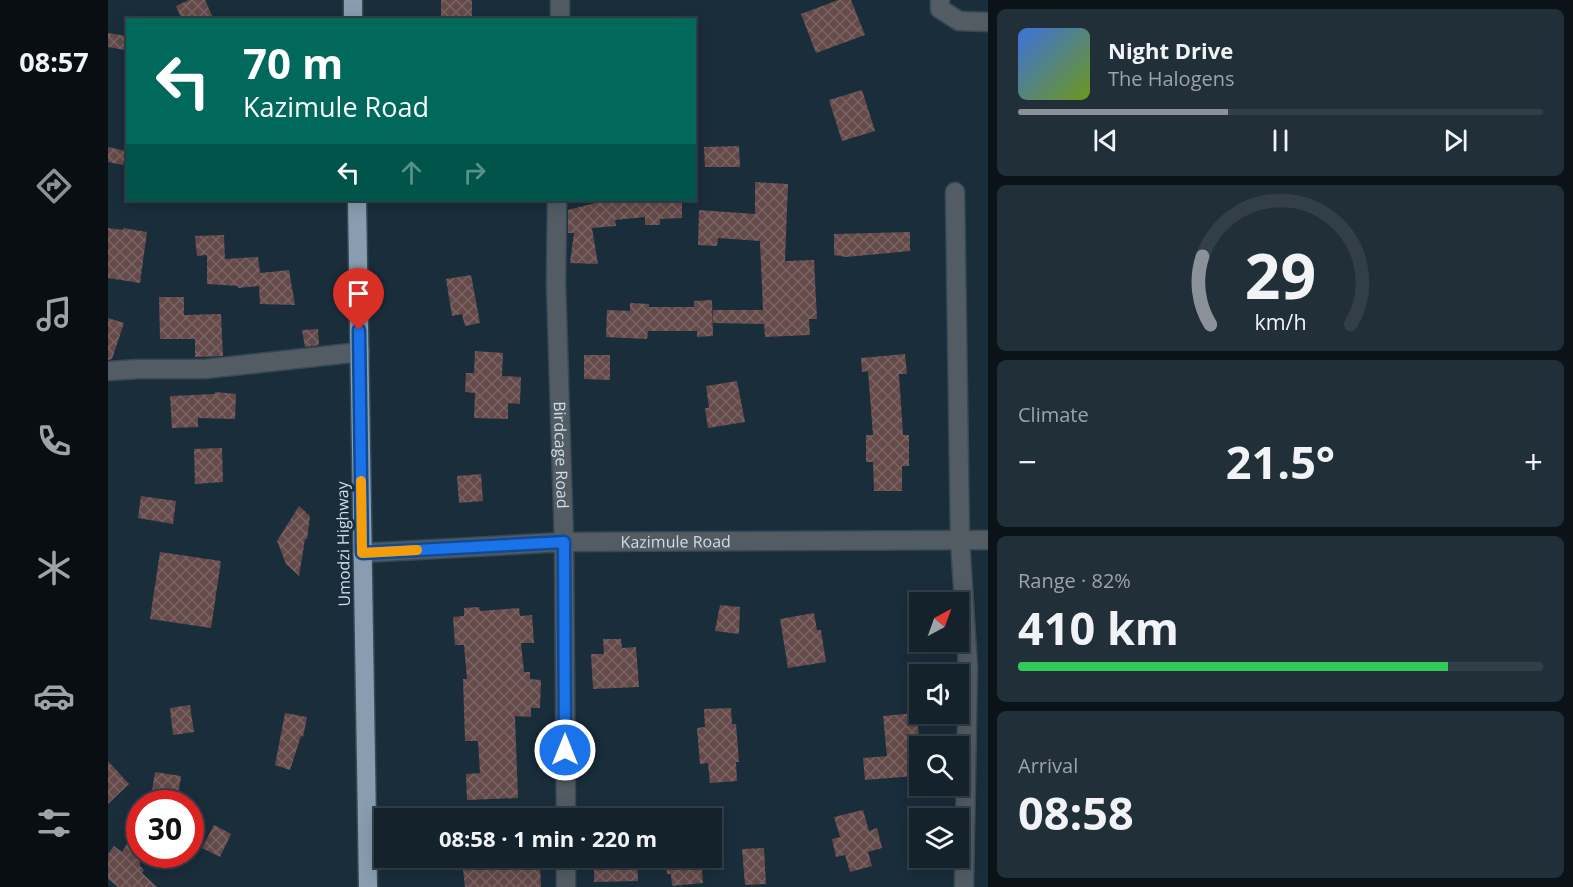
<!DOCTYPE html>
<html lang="en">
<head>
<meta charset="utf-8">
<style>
	body { margin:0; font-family:"Open Sans",sans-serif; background:#212f38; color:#f1f3f6; height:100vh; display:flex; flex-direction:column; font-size:22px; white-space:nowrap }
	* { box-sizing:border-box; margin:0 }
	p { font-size:20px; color:#9da4a9 }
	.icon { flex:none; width:33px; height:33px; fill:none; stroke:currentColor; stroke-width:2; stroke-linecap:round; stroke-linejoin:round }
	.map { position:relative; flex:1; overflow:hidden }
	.panel { display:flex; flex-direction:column; gap:9px; padding:9px; background:#0b1318; width:585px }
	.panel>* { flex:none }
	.guide { position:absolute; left:18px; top:18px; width:570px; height:183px; border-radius:0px; box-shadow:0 3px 15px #0003,0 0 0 2px #333f48; background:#00695c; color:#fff; overflow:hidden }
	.needle { width:39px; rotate:41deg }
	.controls { position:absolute; left:801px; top:592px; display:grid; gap:12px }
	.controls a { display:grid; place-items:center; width:60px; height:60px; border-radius:0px; background:#14222c; box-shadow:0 3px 15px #0003,0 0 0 2px #333f48; font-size:30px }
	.speed { position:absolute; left:18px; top:790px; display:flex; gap:12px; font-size:30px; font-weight:700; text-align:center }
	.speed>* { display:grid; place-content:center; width:78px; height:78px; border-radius:50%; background:#14222c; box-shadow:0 3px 15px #0003,0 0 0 2px #333f48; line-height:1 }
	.speed .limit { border:9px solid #d22; background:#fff; color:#111 }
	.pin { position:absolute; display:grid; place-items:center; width:51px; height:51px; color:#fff; margin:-62px -26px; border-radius:50% 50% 50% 0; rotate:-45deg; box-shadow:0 0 6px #0007 }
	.pin .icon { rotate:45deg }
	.me { position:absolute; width:66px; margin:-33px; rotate:0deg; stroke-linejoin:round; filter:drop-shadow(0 0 4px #0008) }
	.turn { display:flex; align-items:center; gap:21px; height:126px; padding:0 18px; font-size:27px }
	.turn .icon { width:78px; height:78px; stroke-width:2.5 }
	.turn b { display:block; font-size:42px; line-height:51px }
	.lanes { display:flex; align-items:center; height:57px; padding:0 18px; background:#0003; justify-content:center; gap:30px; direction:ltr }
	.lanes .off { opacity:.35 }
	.big { font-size:45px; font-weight:700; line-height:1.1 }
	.panel .tile { flex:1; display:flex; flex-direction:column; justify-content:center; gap:9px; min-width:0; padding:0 21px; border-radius:9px; background:#212f38 }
	.panel .dial { align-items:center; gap:0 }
	.dial svg { height:156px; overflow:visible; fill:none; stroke:#333f48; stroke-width:7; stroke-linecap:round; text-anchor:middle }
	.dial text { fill:#f1f3f6; stroke:none }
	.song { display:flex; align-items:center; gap:18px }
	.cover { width:72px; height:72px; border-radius:9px; background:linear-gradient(135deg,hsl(220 70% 55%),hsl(80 70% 35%)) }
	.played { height:6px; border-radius:3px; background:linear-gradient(90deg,#8c9099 40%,#333f48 40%) }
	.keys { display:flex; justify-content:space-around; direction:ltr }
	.heat { display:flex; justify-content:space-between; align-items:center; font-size:33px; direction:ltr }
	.charge { height:9px; border-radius:4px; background:linear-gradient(90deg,#34c759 82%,#333f48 0) }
	.trip { position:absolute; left:266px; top:808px; width:348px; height:60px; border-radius:0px; background:#14222c; box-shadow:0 3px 15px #0003,0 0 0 2px #333f48; font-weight:700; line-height:60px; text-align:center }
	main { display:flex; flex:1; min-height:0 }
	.tab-bar { display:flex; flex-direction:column; width:108px; justify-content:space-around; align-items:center; background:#080e12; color:#9da4a9 }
	.tab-bar .icon { width:42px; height:42px }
	.tab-bar .current { color:#8c9099 }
	.tab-bar b { font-size:27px; color:#f1f3f6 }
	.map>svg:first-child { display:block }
	.building { fill:url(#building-cross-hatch) }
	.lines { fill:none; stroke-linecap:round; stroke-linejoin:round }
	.street-casing { stroke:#374956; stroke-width:21 }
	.highway-casing { stroke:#374956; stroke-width:21 }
	.street { stroke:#535c63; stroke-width:18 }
	.highway { stroke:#889eb0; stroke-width:18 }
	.route-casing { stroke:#114b97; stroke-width:15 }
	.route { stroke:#1a73e8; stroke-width:10 }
	.slow { stroke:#f59e0b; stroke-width:10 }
	.labels { text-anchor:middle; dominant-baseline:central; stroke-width:6; stroke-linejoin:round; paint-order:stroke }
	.street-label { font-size:16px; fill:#d1dde6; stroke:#1a2d3b }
</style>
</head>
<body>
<main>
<nav class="tab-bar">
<b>08:57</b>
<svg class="icon current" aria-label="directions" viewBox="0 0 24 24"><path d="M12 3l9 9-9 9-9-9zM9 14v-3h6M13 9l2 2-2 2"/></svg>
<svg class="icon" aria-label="music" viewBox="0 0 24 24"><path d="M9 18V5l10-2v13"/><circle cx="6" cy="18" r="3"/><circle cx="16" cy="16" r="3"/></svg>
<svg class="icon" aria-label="phone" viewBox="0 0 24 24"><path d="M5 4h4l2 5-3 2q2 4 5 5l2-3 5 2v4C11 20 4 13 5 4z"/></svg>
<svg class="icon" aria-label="climate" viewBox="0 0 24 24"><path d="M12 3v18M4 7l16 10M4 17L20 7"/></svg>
<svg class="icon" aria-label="car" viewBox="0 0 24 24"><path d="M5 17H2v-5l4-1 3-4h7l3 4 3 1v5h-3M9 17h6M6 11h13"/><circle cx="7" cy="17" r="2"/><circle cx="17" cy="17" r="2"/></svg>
<svg class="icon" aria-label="filters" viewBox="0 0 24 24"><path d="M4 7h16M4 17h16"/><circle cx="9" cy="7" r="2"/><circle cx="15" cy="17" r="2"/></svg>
</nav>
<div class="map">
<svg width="880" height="887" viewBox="0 0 880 887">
	<defs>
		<pattern id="building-cross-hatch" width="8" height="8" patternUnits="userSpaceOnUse" patternTransform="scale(1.5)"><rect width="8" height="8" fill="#644a49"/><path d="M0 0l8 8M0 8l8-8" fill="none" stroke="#796463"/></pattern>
	</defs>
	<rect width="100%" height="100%" fill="#1a2d3b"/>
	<path class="building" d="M81,0h16l9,20h-32l-6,-14z
		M333,0h31v20h-31z
		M730,0h13l14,35 -49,18 -15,-39z
		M0,33l18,3 -1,14 -17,-3z
		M754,90l13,41 -33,10 -13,-41z
		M631,146l1,21h-35l-1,-20z
		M0,147l18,4 -3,14 -15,-3z
		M647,182l33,2 -3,77 29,-1 3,59h-8l1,16 -45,2 -1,-13 -51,-1v-13h50l-3,-69 -42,-3 -1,8 -19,-1 1,-35 56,4z
		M486,200h88v18l-22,1v6h-15v-8l-30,3 1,6 -24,2 6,36 -28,-1 4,-30h-6v-23l27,-7z
		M0,228l15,2v-2l24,4 -7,51 -32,-5z
		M802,232v19l-64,6 -12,-2v-21z
		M116,235l1,24 33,-2 2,16 29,-3 6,35 -35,-1 -1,-18 -21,2v-2l-31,-2v-29l-10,1 -2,-20z
		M363,275l9,48 -15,3 -3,-12 -10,2 -6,-37z
		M51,297h25v18l37,-1 2,42 -28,1v-18h-35z
		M604,300l1,36 -16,1v-6h-49l-1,8 -41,-2 1,-27 23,1v-8l19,1v3h45v-6z
		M0,318l16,5 -12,36 -4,1z
		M210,329l1,16 -14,2 -3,-17z
		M367,351l28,2 -1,23 19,1 -1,27 -12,-1v16l-34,-1 1,-25 -10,-1 1,-19h8z
		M797,354l2,20h-8l4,61h6v31h-7v25h-28l-1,-29h-7v-27h7l-5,-64 -6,1 -1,-14z
		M476,355h26v25l-26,-1z
		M629,381l8,41 -37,6 -3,-20h4l-3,-22z
		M107,392l21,2 -1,25 -37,-1v9l-26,1 -2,-32 45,-2z
		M114,448l1,34 -28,2 -1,-35z
		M373,474l2,27 -24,2 -2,-27z
		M33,496l35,5 -3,23 -35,-6z
		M191,506l11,10 -3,23h-2l-6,37 -13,-12 -9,-23z
		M52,552l61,9 -10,67 -61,-9z
		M612,605l20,2 -1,27 -24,-3z
		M371,607l1,4 39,-3 1,8 12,-1 2,28h-13l3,29h6v7l11,1 -1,28h-9v9l-16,-1 3,82 -51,2 -1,-26 14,-1 -2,-32h-13l-2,-62h4l-3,-34h-9l-2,-28 11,-1v-8z
		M706,613l3,17h4l5,32 -38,6 -8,-49z
		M495,639h18l1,9 14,-1 3,40 -46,2 -2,-35h13z
		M82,705l4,27 -21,3 -3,-27z
		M623,708l1,16h4l3,38h-3l1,19 -27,2 -2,-20 -8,1 -3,-36 8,-1 -1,-18z
		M177,713l22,4 -4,20 -2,-1 -11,34 -15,-5z
		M808,713l3,22 -7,1 3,40 -50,4 -2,-22 24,-2 -4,-40z
		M0,761l21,23 -21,20z
		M47,772l26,4 -4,28h-27z
		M755,810l6,21 8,-3 5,20 -14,4 4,14 -22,6 -5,-17 -9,2 -4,-18 8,-2 -6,-20z
		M32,823v43l4,4 -2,3 15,14h-39l-10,-8v-25l6,-8 8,6z
		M106,825l17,9 -11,23 -18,-9z
		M656,848l2,36 -21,1 -3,-36z
		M486,858h43l1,23 -44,1z
		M557,858h36l2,25 -31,3 -1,-12h-4z
		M419,860v6l13,-1 1,22h-76l-2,-18 14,-1 -1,-6z"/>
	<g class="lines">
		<g class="street-casing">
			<g id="street">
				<path d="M832,0v9l19,12 29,1"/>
				<path d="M452,20v-20"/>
				<path d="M847,192l5,348 8,127 -4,220"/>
				<path id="s1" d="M449,200l-1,84 8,258 2,277"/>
				<path d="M0,371l31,-2h66l155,-17"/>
				<path id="s2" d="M254,553l202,-11 424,-2"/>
				<path d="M458,858v29"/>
			</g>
		</g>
		<g class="highway-casing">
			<path id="highway" d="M245,0v20
				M249,200l11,687"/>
		</g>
		<use href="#street" class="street"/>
		<use href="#highway" class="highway"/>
	</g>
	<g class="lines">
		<g class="route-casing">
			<path id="route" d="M251,330l3,223 202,-11 1,208"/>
		</g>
		<use href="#route" class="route"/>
		<path class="slow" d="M253,481l1,72 55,-3"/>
	</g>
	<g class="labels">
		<g class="street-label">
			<text stroke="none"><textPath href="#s1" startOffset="255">Birdcage Road</textPath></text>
			<text stroke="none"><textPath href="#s2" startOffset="314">Kazimule Road</textPath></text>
			<text transform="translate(235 544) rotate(-91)">Umodzi Highway</text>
		</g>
	</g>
</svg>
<div class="controls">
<a><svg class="needle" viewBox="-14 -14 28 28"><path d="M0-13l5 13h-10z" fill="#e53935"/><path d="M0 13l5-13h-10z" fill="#9da4a9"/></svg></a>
<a><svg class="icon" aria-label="sound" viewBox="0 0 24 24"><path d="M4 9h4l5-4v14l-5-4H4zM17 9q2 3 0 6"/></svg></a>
<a><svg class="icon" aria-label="search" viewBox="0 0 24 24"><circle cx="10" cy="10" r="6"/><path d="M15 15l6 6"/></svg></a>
<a><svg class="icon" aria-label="layers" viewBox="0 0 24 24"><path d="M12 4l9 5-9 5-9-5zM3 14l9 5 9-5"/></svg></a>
</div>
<div class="speed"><div class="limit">30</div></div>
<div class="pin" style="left:251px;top:330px;background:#d93025"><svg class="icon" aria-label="arrive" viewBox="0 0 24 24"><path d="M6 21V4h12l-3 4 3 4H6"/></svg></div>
<svg class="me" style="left:457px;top:750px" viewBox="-20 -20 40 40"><circle r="17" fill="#1a73e8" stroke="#fff" stroke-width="3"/><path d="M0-11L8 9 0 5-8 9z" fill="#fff"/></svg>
<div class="trip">08:58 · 1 min · 220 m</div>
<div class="guide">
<div class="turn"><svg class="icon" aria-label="left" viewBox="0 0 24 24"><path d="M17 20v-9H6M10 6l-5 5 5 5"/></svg><div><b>70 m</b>Kazimule Road</div></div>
<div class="lanes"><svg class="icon" aria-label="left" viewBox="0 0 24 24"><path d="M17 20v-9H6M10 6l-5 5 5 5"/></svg><svg class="icon off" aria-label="ahead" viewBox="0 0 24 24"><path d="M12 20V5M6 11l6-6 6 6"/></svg><svg class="icon off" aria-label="right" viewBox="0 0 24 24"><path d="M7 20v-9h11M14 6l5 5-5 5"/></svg></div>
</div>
</div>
<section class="panel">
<div class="tile">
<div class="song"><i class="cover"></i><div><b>Night Drive</b><p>The Halogens</p></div></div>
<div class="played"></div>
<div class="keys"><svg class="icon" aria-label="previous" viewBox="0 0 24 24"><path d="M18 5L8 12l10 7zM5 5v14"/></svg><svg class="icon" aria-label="pause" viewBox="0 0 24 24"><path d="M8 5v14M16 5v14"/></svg><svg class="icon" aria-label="next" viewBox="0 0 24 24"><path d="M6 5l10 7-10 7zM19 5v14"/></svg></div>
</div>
<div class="tile dial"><svg viewBox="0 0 100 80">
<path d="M14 69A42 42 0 1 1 86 69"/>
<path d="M14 69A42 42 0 0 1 10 34" stroke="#8c9099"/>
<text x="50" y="56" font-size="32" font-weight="700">29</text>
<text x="50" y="72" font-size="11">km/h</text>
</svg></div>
<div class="tile"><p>Climate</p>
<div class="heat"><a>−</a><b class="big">21.5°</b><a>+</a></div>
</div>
<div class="tile"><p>Range · 82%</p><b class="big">410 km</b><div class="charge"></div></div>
<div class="tile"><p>Arrival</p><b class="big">08:58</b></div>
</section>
</main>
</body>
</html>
